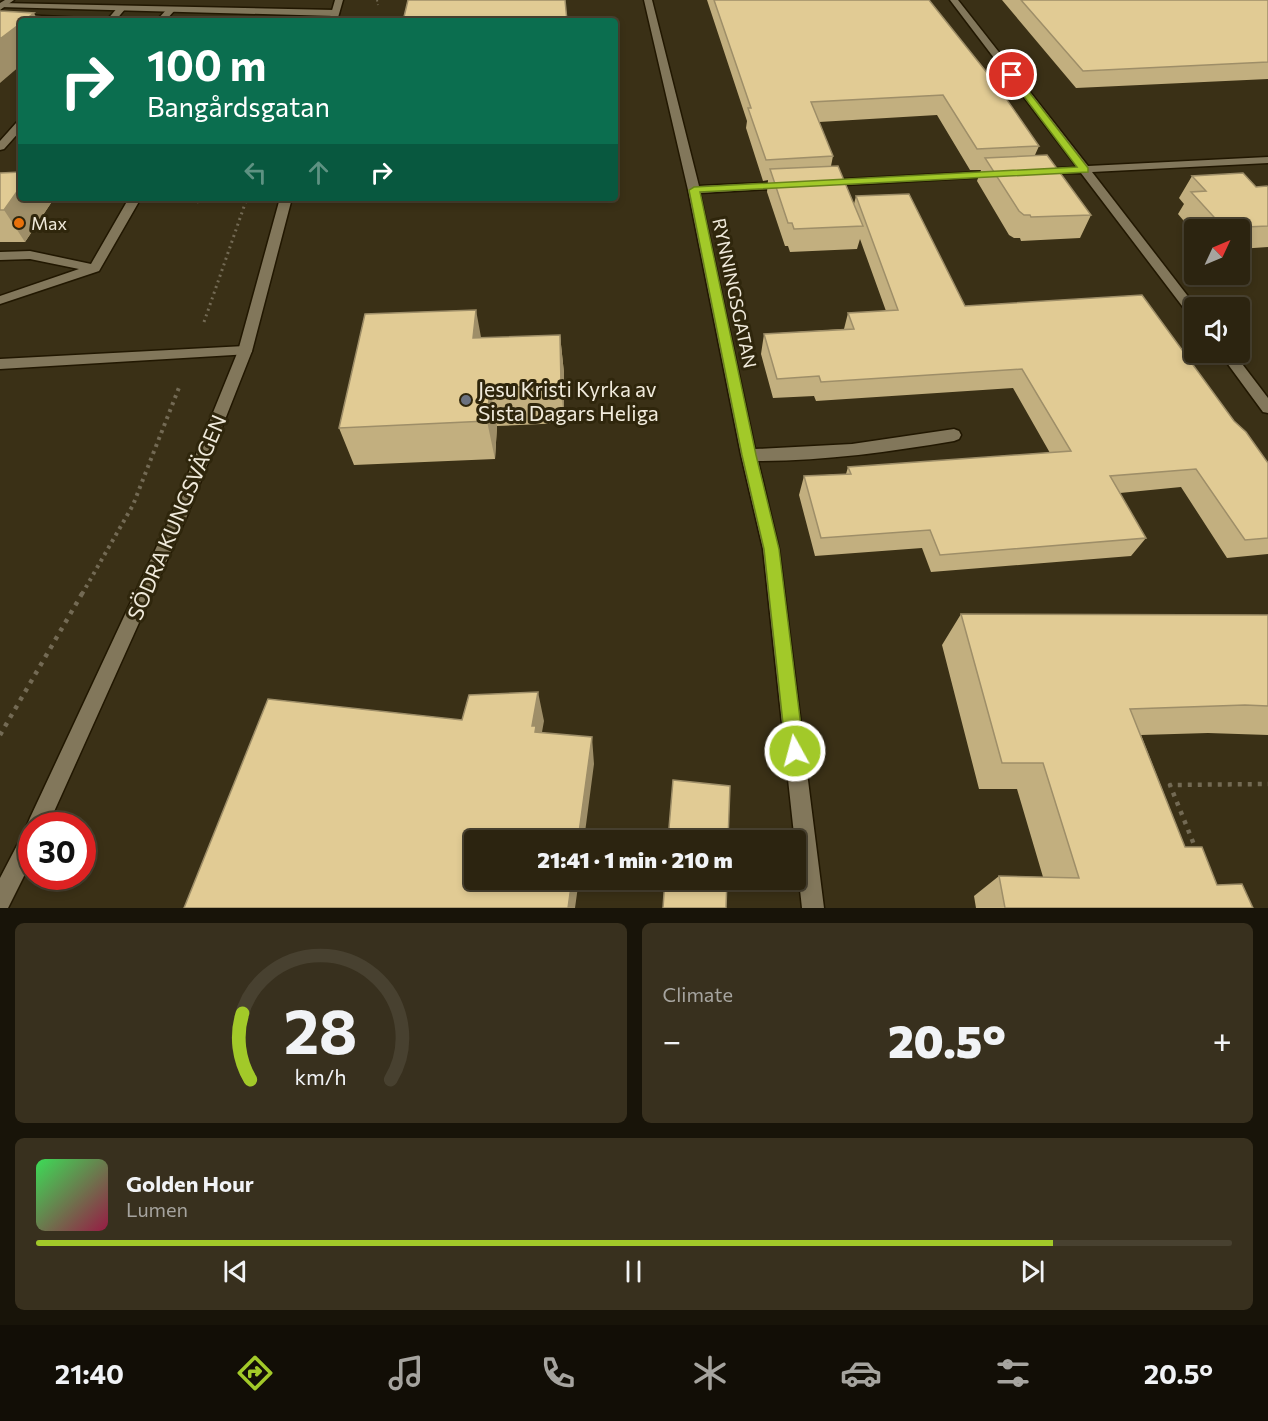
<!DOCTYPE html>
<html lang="en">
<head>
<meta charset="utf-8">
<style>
	body { margin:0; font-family:Commissioner,sans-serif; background:#38301e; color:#f1f3f6; height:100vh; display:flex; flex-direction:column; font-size:22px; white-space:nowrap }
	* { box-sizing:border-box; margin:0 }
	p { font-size:20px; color:#a6a49f }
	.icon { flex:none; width:33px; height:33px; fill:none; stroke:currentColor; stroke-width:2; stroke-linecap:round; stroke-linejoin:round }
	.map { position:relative; height:908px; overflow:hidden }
	.panel { display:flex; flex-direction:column; gap:15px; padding:15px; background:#181409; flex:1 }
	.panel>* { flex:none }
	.hud { position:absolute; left:18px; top:18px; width:600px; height:183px; border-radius:6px; box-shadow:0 3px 9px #0003,0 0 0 2px #484130; background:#0b6e4f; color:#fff; overflow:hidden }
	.needle { width:39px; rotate:46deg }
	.fabs { position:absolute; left:1184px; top:219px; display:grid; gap:12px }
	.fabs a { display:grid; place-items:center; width:66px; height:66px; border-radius:6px; background:#2c2410; box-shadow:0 3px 9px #0003,0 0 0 2px #484130; font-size:30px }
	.speed { position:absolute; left:18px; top:812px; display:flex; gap:12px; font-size:30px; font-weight:700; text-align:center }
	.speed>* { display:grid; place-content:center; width:78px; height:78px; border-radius:50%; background:#2c2410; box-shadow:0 3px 9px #0003,0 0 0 2px #484130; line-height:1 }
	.speed .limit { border:9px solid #d22; background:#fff; color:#111 }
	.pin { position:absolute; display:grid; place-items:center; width:51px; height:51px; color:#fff; margin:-26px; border:3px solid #fff; border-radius:50%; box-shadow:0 2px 6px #0007 }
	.me { position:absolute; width:66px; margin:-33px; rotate:353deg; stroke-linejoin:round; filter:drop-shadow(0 0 4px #0008) }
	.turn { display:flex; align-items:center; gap:21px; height:126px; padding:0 30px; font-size:27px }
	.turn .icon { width:78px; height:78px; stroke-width:2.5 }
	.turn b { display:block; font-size:42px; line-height:51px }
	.lanes { display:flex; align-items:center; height:57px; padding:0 30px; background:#0003; justify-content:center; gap:30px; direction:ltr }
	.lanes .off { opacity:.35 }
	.big { font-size:45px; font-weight:800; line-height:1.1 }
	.panel .card { flex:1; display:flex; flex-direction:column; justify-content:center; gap:9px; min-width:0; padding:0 21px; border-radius:9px; background:#38301e }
	.panel .dial { align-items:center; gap:0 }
	.dial svg { height:156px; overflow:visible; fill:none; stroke:#484130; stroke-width:7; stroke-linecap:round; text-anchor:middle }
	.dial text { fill:#f1f3f6; stroke:none }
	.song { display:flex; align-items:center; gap:18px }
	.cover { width:72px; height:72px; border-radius:9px; background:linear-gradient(135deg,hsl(130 70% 55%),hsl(340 70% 35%)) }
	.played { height:6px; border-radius:3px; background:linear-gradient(90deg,#a2c929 85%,#484130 85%) }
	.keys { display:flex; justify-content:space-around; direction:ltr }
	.heat { display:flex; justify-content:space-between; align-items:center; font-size:33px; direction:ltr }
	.panel .tiles { flex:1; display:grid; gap:15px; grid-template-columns:1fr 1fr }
	.card:last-child { grid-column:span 2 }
	.trip { position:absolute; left:464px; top:830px; width:342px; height:60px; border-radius:6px; background:#2c2410; box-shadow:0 3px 9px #0003,0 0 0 2px #484130; font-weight:800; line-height:60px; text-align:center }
	.dock { display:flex; height:96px; justify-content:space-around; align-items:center; background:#120e06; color:#a6a49f }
	.dock .icon { width:42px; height:42px }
	.dock .active { color:#a2c929 }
	.dock b { font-size:27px; color:#f1f3f6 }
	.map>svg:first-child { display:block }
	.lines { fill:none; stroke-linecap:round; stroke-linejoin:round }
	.service-casing { stroke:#211701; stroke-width:3 }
	.minor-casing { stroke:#211701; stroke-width:3 }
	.secondary-casing { stroke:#211701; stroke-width:3 }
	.path-far3 { stroke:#736a54; stroke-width:2; stroke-dasharray:1.5 3; stroke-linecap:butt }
	.path-far2 { stroke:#736a54; stroke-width:3; stroke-dasharray:2 4; stroke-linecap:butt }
	.path-far1 { stroke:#736a54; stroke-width:4; stroke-dasharray:3 4.5; stroke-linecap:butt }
	.path { stroke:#736a54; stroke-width:4.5; stroke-dasharray:4 6; stroke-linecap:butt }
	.service { fill:#82775b; fill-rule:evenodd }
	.minor { fill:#82775b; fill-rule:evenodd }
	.secondary { fill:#82775b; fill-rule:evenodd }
	.wall { fill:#c2af7f }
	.shaded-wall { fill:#9e8e68 }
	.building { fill:#e1cb94; stroke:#9e8e68; stroke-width:1.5 }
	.route { fill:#a2c929; stroke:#69831b; stroke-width:1.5 }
	.food-dot { fill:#e8710a; stroke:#2f260c; stroke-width:2 }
	.worship-dot { fill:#6b7280; stroke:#2f260c; stroke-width:2 }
	.labels { text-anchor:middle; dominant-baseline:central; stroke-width:6; stroke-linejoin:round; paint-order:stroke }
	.far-poi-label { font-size:18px; fill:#f0eadb; stroke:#2f260c; text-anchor:start }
	.far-street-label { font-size:18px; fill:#f0eadb; stroke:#2f260c }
	.poi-label { font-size:21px; fill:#f0eadb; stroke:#2f260c; text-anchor:start }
	.street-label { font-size:21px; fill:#f0eadb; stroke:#2f260c }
</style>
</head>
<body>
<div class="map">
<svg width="1268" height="908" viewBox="0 0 1268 908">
	<rect width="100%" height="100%" fill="#3a3016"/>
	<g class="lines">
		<g class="service-casing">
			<path id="service" d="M5,0h9l-14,10v-7z
				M119,6l7,2 -11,13h-9z
				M168,8l7,2 -10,11h-9z
				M0,14l84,4 4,3 -88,-1z
				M21,121v9l-17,19 -4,1v-9l17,-19z
				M129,198h12l-42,73 -99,33v-8l79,-27 -49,-10 -30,1v-8l30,-1 61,13z
				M245,346l7,5 -2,3 -250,15v-10z"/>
		</g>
		<g class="minor-casing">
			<path id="minor" d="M644,0h8l47,186 88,-4 5,3 -5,3 -87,5 55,256 97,-5 102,-15 5,2 2,4 -2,4 -5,2c-65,11 -130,20 -196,20l21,88 45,359h-22l-39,-359 -22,-94 -53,-265z
				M950,0h8l130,166 180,-9v6l-176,9 105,136h-3v8l-5,-1 -108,-142 -46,1 -1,-2 5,-3 38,-2z
				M0,3l335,7 4,3 -4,3 -335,-9z
				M1000,171l4,1v4l-178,10 -5,-3 5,-3z
				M1219,352h14l35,46v15l-5,-1z"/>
		</g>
		<g class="secondary-casing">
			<path id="secondary" d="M335,0h8l-6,21h-8z
				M280,198h12l-40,153 -65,165 -139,309h-16v35l-24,48h-8v-30l25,-48 3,-2 -1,-3 3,-7 141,-302 67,-165z"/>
		</g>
		<path class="path-far3" d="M377,0l1,5"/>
		<path class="path-far2" d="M197,202l11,-4
			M204,322l43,-124"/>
		<path class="path-far1" d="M82,594l51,-89 47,-120"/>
		<path class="path" d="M0,735l83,-143
			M1197,852l-27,-67 98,-1"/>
		<use href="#service" class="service"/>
		<use href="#minor" class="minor"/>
		<use href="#secondary" class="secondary"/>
	</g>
	<path class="wall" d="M707,0h222l110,146 -4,9 56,60 -11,23 -59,3 -1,-3h-6l-5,-3 -32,-54 4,-11h-11l-33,-55 -118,7 14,34 -2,10 23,38 2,-8 109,110 269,115 34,42v91l-41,4 -46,-71 -61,6 26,45 -15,18 -200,16 -9,-24 -107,8 -16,-61 5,-19 42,-2 2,-7 202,-14 -37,-65 -197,13 -2,-5 -41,2 -12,-44 3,-20 80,-5 4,-16 38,-2 -26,-72 -3,10 -67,3 -2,-6h-3l-18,-54 1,-12 -5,1 -17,-53 1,-7z
		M1002,0h266v79l-192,9z
		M0,173l21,25h27l3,5 -26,39h-25z
		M1192,176l64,11h12v60l-29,2v-19h-45v3l-16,-19 6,-10 -5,-6z
		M560,335l4,38v50l-67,3 -2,33 -141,6 -15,-37 142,-90z
		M961,614l307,1v120l-60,-2 -67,2 44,112 32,38 36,23h-277l-2,-12 25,-20 44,1 -26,-88h-38l-37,-144z"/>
	<path class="shaded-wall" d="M34,13l4,8h-15z
		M21,23v42l-21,18v-44z
		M21,186v12h27l3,5 -26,39 -21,-32z
		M476,310l7,38 -10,-10z
		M560,335l4,38v50l-3,-38z
		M490,388l7,38 -2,33 -8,-38z
		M538,692l6,29 -4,22 -8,-17z
		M592,737l2,27 -10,76h-6z
		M572,879h7l-4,29h-7z"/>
	<path class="building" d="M408,0h157l2,21h-164z
		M714,0h215l67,84 43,62 -62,3 -34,-54 -132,7 22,54 -67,4 -18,-52h3z
		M1021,0h247v62l-185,9z
		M0,11l34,2 -11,8h-2v2l-21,16z
		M1047,155l44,60 -60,2 -1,-2h-6l-5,-4 -34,-53z
		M838,166l25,60 -69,3 -2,-6h-4l-18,-54z
		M21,172v14l-17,24h-4v-37z
		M1243,173l13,14 11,-1 1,1v39l-44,2 -33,-36 15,-1 -14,-15z
		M909,194l56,112 177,-11 92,126 12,11 22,31v75l-23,2 -49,-71 -86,7 36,62 -206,17 -10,-25 -109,8 -17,-62 47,-2 -3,-7 223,-16 -49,-82 -201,13 -2,-6 -42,3 -13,-45 90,-5 -6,-16 50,-3 -42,-114z
		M476,310l-3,28 87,-3 1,50 -71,3 -3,33 -148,7 26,-114z
		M961,614l307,1v91l-23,-1 -115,4 55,138h17l15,38 25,-1 11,24h-248l-6,-32 80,2 -36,-115h-41z
		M538,692l-6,34h4l-1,6 57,5 -14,103h-104v39h98l-4,29h-384l84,-209 194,21 7,-25z
		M673,780l57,6 -2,54h-60z
		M665,879h62l-1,29h-63z"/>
	<path class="route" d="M1012,73l3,1 73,94v4l-388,20 56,263 23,94 25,202 -3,6 -6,3 -6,-3 -3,-6 -22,-202 -22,-94 -53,-265 5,-3 383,-20 -69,-92z"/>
	<circle class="food-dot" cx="19" cy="223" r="6"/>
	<circle class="worship-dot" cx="466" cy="400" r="6"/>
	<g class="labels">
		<g class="far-poi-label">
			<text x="31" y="223">Max</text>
		</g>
		<g class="far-street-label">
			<text transform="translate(735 293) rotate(78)">RYNNINGSGATAN</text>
		</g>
		<g class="poi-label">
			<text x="478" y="388">Jesu Kristi Kyrka av<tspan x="478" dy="24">Sista Dagars Heliga</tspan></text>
		</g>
		<g class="street-label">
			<text transform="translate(176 517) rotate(-67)">SÖDRA KUNGSVÄGEN</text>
		</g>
	</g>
</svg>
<div class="fabs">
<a><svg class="needle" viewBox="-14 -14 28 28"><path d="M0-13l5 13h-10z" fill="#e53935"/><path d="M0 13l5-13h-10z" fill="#a6a49f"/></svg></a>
<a><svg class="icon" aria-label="sound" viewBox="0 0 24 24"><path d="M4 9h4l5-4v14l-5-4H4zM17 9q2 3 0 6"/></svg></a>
</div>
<div class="speed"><div class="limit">30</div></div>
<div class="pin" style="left:1012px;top:75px;background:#d93025"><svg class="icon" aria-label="arrive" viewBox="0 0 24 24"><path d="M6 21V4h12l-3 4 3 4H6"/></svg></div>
<svg class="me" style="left:795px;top:751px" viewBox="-20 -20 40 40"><circle r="17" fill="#a2c929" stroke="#fff" stroke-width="3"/><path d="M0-11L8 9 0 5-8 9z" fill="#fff"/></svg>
<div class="trip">21:41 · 1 min · 210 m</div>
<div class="hud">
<div class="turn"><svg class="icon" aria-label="right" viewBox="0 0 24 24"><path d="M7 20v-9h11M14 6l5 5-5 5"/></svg><div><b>100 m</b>Bangårdsgatan</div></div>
<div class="lanes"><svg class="icon off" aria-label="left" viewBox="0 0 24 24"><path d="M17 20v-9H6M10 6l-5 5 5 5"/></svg><svg class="icon off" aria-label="ahead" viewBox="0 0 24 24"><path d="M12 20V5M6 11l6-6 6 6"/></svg><svg class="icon" aria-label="right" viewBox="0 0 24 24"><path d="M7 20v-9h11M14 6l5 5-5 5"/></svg></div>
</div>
</div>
<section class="panel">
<div class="tiles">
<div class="card dial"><svg viewBox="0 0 100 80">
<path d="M14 69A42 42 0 1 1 86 69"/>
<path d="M14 69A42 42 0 0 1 10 35" stroke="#a2c929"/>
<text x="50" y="56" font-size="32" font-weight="700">28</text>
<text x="50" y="72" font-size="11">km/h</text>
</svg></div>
<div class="card"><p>Climate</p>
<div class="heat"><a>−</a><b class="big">20.5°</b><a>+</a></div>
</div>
<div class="card">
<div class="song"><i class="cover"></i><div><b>Golden Hour</b><p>Lumen</p></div></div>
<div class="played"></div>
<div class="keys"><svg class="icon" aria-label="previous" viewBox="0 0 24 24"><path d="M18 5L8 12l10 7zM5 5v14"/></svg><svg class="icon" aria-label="pause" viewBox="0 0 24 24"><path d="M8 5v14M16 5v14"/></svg><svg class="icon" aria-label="next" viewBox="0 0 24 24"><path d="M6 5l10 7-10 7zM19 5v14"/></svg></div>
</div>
</div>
</section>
<nav class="dock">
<b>21:40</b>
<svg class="icon active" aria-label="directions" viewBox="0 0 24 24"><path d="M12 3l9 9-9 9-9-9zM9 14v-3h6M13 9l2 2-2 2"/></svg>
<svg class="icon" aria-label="music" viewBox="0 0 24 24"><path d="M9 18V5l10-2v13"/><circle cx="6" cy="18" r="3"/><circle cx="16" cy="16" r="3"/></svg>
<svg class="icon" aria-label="phone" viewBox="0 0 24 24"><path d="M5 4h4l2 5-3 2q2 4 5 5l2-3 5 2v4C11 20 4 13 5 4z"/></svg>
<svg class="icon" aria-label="climate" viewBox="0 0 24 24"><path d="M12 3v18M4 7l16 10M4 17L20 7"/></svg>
<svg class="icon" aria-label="car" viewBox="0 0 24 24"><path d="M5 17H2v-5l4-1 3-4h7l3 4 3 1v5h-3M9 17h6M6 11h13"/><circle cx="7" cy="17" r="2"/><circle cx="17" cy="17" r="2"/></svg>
<svg class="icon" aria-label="filters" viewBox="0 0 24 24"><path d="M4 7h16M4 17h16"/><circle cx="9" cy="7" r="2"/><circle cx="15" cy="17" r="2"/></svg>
<b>20.5°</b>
</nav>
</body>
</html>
